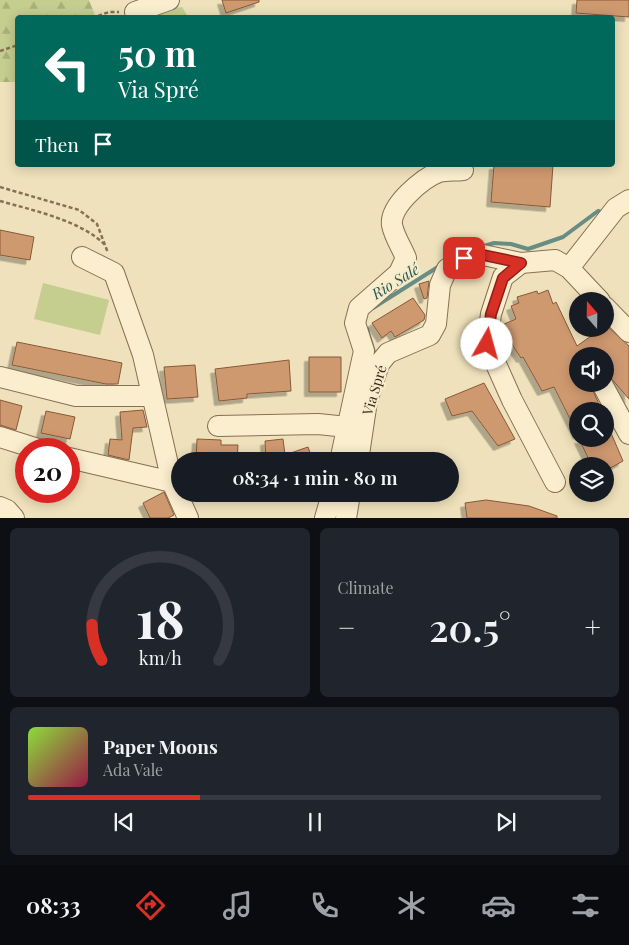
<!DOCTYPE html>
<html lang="en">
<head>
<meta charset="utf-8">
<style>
	body { margin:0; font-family:"Playfair Display",serif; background:#20242c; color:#f1f3f6; height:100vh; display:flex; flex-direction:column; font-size:19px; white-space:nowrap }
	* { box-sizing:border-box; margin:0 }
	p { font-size:16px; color:#9ea1a6 }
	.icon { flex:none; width:28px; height:28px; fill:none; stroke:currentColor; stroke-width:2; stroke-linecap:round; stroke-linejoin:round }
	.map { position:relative; height:518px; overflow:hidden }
	.side { display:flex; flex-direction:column; gap:10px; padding:10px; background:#0d0f14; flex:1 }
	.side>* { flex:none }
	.guide { position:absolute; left:15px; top:15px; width:600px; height:152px; border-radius:5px; box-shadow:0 2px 12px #0003; background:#00695c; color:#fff; overflow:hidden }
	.needle { width:32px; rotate:340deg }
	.fabs { position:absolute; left:569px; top:292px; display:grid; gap:10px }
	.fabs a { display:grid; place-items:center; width:45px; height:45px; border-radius:50%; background:#171b24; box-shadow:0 2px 12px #0003; font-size:25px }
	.speed { position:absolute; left:15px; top:438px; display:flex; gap:10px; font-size:25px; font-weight:700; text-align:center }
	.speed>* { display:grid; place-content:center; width:65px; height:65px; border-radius:50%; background:#171b24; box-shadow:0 2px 12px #0003; line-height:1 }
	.speed .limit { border:8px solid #d22; background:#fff; color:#111 }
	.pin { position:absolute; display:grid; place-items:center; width:42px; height:42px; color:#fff; margin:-21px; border-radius:10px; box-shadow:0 2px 8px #0006 }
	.me { position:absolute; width:55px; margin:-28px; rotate:7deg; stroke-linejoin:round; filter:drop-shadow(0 0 4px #0008) }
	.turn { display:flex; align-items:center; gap:18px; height:105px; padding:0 20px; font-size:22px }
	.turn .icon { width:65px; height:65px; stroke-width:2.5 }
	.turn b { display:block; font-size:35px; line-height:42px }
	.then { display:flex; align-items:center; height:48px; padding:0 20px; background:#0003; gap:10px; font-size:19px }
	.big { font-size:38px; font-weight:600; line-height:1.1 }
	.side .tile { flex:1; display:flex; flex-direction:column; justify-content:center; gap:8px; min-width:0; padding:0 18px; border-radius:8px; background:#20242c }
	.side .dial { align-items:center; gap:0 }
	.dial svg { height:130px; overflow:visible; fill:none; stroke:#363941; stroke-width:7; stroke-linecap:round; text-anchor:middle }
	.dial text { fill:#f1f3f6; stroke:none }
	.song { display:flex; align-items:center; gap:15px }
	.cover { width:60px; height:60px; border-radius:8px; background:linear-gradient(135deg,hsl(90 70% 55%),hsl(340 70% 35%)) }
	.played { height:5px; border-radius:2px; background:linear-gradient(90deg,#d93025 30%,#363941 30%) }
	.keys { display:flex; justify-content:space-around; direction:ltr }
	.heat { display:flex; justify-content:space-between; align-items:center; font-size:28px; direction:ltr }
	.side .tiles { flex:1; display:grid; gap:10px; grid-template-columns:1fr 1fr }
	.tile:last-child { grid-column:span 2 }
	.trip { position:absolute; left:171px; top:452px; width:288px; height:50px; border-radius:25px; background:#171b24; box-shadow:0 2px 12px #0003; font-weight:600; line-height:50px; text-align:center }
	.tabs { display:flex; height:80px; justify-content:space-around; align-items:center; background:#090b0e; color:#9ea1a6 }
	.tabs .icon { width:35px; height:35px }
	.tabs .on { color:#d93025 }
	.tabs b { font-size:22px; color:#f1f3f6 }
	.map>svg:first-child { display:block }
	.forest { fill:url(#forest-firs) }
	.park { fill:#c5cd8f }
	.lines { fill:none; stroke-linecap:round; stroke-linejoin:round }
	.stream { stroke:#678d84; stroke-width:4 }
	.building { fill:#cf996f; stroke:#875939; filter:url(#shadow) }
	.minor-casing { stroke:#877054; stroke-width:22 }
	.path { stroke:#877054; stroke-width:2.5; stroke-dasharray:4 2.5; stroke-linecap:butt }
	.minor { stroke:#faeece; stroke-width:20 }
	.route-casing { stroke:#8d1f18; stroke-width:12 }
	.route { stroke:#d93025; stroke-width:9 }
	.labels { text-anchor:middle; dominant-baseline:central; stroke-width:4.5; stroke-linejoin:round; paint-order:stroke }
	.street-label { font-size:14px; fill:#35281a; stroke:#f7ebcb }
	.water-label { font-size:15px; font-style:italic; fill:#285654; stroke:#f7ebcb }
</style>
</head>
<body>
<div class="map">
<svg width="629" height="518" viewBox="0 0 629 518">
	<defs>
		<pattern id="forest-firs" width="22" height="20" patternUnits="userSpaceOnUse" patternTransform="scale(1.25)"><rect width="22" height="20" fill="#c5cd8f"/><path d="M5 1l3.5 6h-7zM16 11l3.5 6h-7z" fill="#aab07b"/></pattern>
		<filter id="shadow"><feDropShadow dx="-4.5" dy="4.5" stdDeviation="0" flood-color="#0004"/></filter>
	</defs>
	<rect width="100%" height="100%" fill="#efe1bb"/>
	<path class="forest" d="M0,0h89l6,15 27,1 60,-9 6,10 -170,1 -1,64h-17z"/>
	<path class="park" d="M43,283l66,17 -9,35 -66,-16z"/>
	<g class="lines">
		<path class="stream" d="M481,247l13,-4 17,1 17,5 35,-12 35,-26 7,2
			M373,308l68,-43
			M367,329l7,23 -1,7"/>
	</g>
	<path class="building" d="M222,0h37v2l-33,11z
		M577,0h52v17l-53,-4z
		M494,165h59l-3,42 -59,-5z
		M0,230l34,7 -4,23 -30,-5z
		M429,281l-2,17 -3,1 -5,-15z
		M548,290l5,14 3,-2 21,44 24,-17h4l1,-4 23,21v53l-24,-28v-15h-27v28h12l12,27h-24v24l-24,-48 -12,4 -19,-34 -2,1 -20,-30 1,-3 14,-6 -5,-13 8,-3 -2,-6 20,-6 1,3z
		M413,298l12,17 -1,5 -29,17 -4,-6 -9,7 -10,-15z
		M17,342l105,21 -4,21h-12l-94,-19z
		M309,357h32v35h-32z
		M289,360l2,31 -44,3v4l-28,3 -4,-32z
		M195,365l3,32 -31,2 -3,-32z
		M484,383l31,56 -17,7 -26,-35 -20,5 -7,-17z
		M0,400l22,6 -6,24 -16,-5z
		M143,410l4,17 -14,1 -4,32 -21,-5 2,-16 12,1 -2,-28z
		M46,411l29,6 -5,22 -29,-6z
		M605,419l18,42 -18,10v-5h-13l-13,-27h26z
		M197,439l24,1v5h17l-1,16h-41z
		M283,439l2,16 23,-8 5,14h-47l-1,-20z
		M164,492l10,23 -6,3h-18l-7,-15z
		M486,500l43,6 28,10v2h-90l-2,-15z"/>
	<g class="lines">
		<g class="minor-casing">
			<path id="minor" d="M135,12l34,-12
				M82,257l32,16 29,82 29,127 16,36
				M521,263l-18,14 -12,37 -4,30 25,56 43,82
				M569,268l47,-60 13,-8
				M605,307l24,25
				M0,377l76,19h75
				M602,384l27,50
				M218,426l100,-2 29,3
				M0,437l38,12
				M69,458l103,24
				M340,461l24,-110 -9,-28 4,-15 40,-35 7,-15c-4,-10 -12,-22 -14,-33 -3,-19 31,-47 47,-53 7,-2 16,-1 24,-2
				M358,461l9,-60 12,-37 9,-11 42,-18 6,-11 4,-39 7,-16 17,-11 19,-3 38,8 34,-3 14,8 31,33
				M0,507l7,3 7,8
				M325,518l7,-24
				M346,518l4,-24"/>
		</g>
		<path class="path" d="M92,18l17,-6h10
			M0,51l18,-6
			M0,187l79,23 18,14 11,29
			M0,201c32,9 82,20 105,44"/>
		<use href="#minor" class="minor"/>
	</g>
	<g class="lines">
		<g class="route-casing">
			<path id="route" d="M464,258l19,-3 38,8 -18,15 -12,36 -4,30"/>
		</g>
		<use href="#route" class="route"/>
	</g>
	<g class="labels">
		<g class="street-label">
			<text transform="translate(374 390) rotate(-73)">Via Spré</text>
		</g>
		<g class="water-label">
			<text transform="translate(395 281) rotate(-32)">Rio Salé</text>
		</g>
	</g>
</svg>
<div class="fabs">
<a><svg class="needle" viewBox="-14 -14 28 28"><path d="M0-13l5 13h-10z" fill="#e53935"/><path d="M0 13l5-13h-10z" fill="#9ea1a6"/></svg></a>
<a><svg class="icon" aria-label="sound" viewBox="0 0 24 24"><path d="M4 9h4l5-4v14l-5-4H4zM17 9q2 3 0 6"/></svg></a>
<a><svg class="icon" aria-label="search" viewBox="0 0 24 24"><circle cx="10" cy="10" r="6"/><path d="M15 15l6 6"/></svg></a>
<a><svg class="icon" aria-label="layers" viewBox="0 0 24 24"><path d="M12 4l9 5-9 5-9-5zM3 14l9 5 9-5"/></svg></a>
</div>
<div class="speed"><div class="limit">20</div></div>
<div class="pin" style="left:464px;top:258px;background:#d93025"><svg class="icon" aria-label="arrive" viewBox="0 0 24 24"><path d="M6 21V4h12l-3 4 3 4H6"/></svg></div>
<svg class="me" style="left:487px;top:344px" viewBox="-20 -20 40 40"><circle r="19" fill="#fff"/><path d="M0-13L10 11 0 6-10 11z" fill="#d93025"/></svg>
<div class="trip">08:34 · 1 min · 80 m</div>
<div class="guide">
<div class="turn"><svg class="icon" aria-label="left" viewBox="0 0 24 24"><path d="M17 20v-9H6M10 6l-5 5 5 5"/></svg><div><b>50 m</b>Via Spré</div></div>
<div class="then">Then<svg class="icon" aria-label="arrive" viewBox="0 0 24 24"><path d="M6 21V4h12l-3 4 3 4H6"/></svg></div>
</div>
</div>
<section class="side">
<div class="tiles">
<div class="tile dial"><svg viewBox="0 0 100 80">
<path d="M14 69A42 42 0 1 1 86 69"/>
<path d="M14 69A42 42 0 0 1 8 47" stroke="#d93025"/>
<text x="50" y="56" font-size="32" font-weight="700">18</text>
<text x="50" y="72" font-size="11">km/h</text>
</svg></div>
<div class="tile"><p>Climate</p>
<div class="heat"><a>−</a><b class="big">20.5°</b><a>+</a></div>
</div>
<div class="tile">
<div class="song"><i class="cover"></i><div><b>Paper Moons</b><p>Ada Vale</p></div></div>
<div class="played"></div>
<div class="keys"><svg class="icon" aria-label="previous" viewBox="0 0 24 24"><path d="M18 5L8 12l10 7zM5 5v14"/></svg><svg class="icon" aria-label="pause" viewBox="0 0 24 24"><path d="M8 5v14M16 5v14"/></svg><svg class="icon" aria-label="next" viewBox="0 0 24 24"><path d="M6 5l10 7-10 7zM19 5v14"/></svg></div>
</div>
</div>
</section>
<nav class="tabs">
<b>08:33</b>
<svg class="icon on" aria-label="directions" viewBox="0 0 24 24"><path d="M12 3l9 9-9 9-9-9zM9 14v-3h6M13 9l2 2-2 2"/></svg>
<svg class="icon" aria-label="music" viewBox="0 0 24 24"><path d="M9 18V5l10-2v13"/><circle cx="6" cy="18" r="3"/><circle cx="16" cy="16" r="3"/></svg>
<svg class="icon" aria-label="phone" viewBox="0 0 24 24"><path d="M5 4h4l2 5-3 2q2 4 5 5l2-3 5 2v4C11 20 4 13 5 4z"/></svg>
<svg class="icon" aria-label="climate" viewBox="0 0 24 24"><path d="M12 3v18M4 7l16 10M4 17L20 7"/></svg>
<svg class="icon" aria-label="car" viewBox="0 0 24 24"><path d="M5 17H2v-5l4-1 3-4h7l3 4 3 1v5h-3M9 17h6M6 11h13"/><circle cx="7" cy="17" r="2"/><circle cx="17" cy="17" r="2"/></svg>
<svg class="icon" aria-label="filters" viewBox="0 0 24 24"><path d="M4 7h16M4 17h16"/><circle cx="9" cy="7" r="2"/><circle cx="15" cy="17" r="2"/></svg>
</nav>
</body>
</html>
